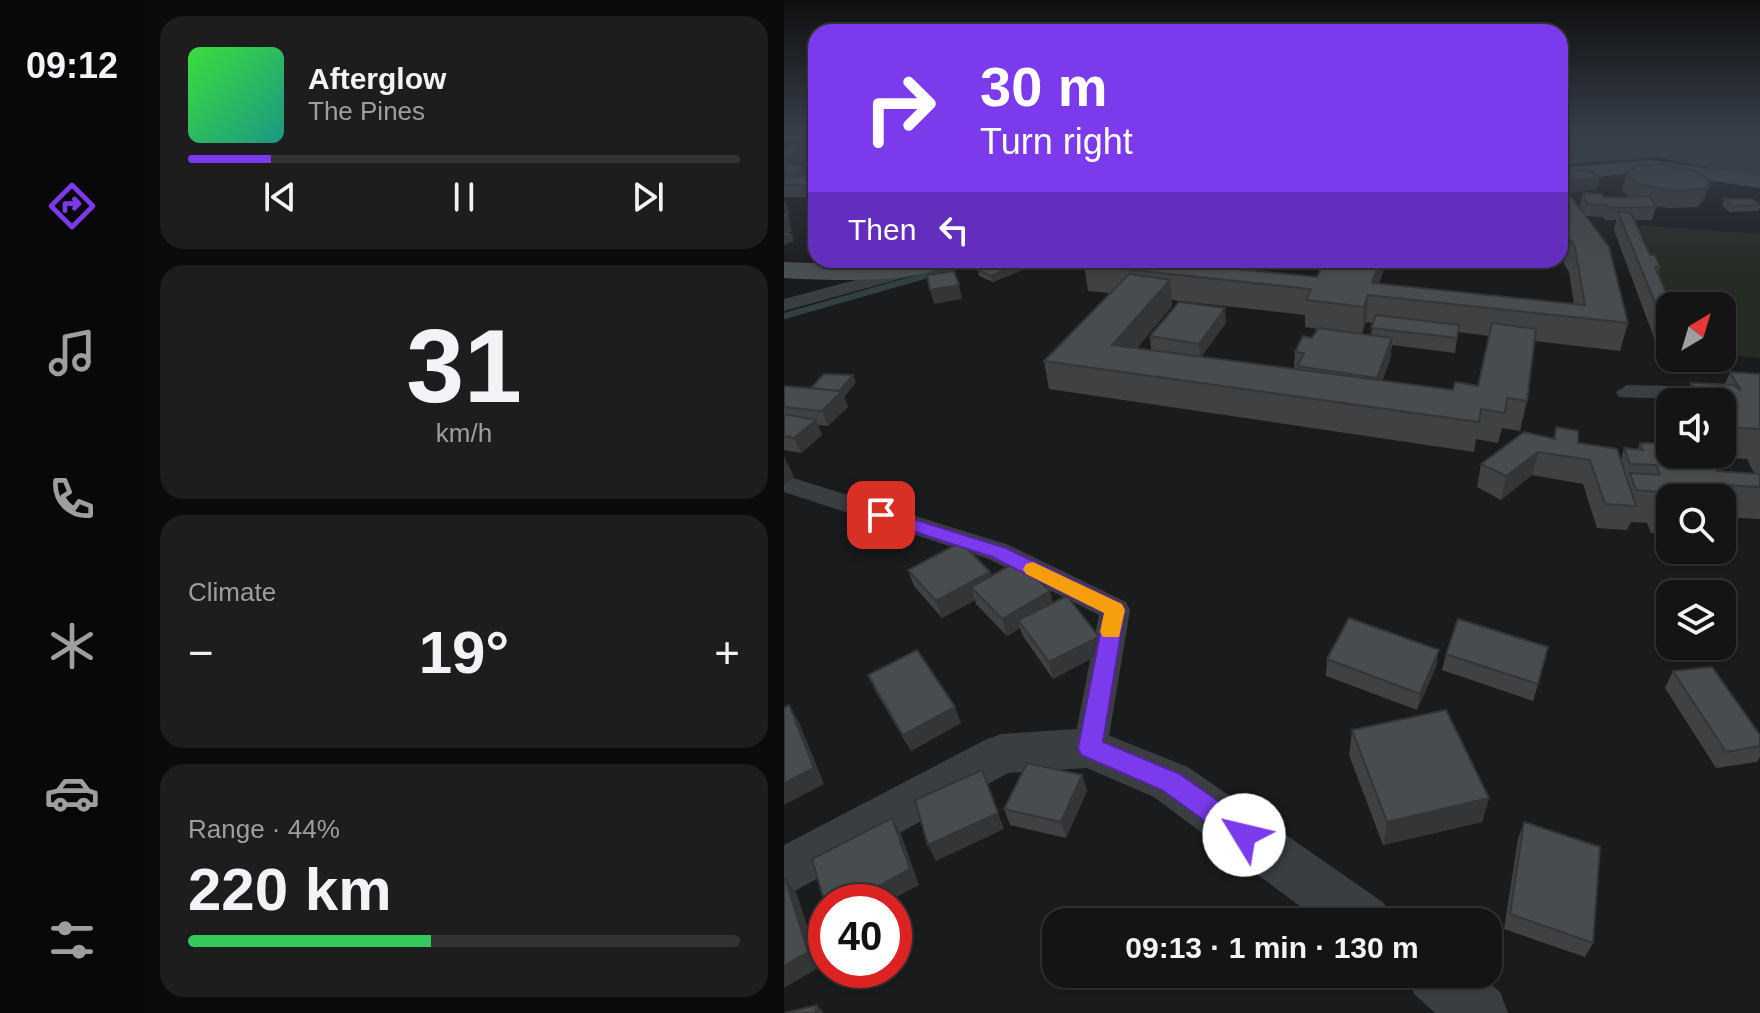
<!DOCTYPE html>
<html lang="en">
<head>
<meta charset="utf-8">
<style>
	body { margin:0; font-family:Arial,sans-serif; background:#1d1d1e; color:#f1f3f6; height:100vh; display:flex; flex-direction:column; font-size:30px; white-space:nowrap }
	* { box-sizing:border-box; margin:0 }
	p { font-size:26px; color:#9d9ea0 }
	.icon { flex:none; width:44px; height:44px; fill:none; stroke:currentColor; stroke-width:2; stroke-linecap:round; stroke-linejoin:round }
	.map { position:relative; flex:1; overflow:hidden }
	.sheet { display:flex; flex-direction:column; gap:16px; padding:16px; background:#0b0b0c; width:640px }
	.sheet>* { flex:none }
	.guide { position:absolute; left:24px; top:24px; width:760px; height:244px; border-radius:24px; box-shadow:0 2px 6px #0004,0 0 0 2px #333334; background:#7c3aed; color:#fff; overflow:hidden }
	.needle { width:52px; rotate:38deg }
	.controls { position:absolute; left:872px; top:292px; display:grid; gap:16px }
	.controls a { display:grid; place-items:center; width:80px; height:80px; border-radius:16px; background:#141415; box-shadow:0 2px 6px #0004,0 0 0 2px #333334; font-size:40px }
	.speed { position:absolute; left:24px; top:884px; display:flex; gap:16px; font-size:40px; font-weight:700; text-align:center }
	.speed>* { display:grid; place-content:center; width:104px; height:104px; border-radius:50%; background:#141415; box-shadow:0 2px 6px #0004,0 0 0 2px #333334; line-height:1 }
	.speed .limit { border:12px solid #d22; background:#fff; color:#111 }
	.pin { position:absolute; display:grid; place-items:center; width:68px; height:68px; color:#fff; margin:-34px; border-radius:16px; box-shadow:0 4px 12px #0006 }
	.me { position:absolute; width:88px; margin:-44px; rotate:306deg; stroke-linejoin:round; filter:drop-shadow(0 0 6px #0008) }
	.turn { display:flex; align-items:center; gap:28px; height:168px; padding:0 40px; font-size:36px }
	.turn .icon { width:104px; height:104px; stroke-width:2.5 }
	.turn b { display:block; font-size:56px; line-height:68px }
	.then { display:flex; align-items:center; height:76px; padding:0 40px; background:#0003; gap:16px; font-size:30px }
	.big { font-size:60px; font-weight:600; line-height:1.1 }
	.sheet .tile { flex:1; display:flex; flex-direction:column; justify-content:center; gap:12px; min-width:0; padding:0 28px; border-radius:24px; background:#1d1d1e }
	.sheet .dial { align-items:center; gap:0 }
	.dial b { font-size:104px; line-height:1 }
	.song { display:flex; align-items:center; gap:24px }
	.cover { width:96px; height:96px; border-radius:12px; background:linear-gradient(135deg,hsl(120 70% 55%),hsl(170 70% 35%)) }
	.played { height:8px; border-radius:4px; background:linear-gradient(90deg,#7c3aed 15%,#333334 15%) }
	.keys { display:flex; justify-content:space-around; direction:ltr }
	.heat { display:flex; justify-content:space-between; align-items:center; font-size:44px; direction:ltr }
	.charge { height:12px; border-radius:6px; background:linear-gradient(90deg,#34c759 44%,#333334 0) }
	.trip { position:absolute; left:258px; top:908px; width:460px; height:80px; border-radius:24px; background:#141415; box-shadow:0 2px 6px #0004,0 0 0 2px #333334; font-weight:600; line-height:80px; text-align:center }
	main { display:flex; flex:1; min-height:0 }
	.menu { display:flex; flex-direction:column; width:144px; justify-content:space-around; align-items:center; background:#080808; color:#9d9ea0 }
	.menu .icon { width:56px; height:56px }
	.menu .current { color:#7c3aed }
	.menu b { font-size:36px; color:#f1f3f6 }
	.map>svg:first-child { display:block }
	.green { fill:#252c24 }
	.water { fill:#334041 }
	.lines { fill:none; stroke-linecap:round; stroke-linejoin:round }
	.stream { stroke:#334041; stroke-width:6 }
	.minor { fill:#3b3e41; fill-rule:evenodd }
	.tertiary { fill:#3b3e41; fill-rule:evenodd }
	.secondary { fill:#494e51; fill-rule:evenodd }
	.wall { fill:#3f4143; fill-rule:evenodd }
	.shaded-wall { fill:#333537 }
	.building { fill:#494c4e; stroke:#333537; stroke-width:2 }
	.route { fill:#7c3aed; stroke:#51269a; stroke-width:2 }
	.slow { fill:#f59e0b }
</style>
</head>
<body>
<main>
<nav class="menu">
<b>09:12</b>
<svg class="icon current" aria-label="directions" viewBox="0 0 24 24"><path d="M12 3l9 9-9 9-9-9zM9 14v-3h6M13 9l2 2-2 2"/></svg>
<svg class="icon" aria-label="music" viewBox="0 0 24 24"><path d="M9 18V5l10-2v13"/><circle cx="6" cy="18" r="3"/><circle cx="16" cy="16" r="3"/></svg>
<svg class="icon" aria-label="phone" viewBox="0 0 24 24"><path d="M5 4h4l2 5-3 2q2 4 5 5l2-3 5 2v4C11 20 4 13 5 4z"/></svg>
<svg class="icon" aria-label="climate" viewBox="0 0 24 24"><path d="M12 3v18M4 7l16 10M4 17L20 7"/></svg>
<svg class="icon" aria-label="car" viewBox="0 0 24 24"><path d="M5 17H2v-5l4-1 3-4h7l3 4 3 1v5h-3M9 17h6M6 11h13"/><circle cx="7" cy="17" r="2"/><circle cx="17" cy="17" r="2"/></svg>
<svg class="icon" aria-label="filters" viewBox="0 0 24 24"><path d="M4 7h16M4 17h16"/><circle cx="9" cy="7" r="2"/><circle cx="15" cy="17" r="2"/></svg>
</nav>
<section class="sheet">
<div class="tile">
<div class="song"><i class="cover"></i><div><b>Afterglow</b><p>The Pines</p></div></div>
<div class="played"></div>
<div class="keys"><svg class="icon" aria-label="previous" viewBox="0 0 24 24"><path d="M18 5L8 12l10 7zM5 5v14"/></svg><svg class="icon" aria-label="pause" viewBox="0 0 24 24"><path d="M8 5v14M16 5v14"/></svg><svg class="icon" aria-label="next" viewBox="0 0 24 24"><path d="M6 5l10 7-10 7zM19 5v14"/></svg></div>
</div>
<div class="tile dial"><b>31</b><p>km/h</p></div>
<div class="tile"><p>Climate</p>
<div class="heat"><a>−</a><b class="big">19°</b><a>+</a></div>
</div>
<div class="tile"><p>Range · 44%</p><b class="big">220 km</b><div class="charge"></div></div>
</section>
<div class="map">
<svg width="976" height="1013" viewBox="0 0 976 1013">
	<rect width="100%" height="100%" fill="#1a1b1c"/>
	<path class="green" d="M855,225l121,9v124l-38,-3v-49l-52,1z"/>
	<path class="water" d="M776,135h200v44l-102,-22 -98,8z"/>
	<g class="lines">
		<path class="stream" d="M0,316l196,-56"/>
		<path class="minor" d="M124,266l6,1 3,4 -3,4 -130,36v-12z
			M843,385l133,3v14l-141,-5 -3,-5z
			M9,478l216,67 117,57 4,8 -23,138 -5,11 -12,4 -12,-4 -5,-11 26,-133 -110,-56 -205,-67v-11z"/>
		<path class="tertiary" d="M306,728l98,39 196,136 8,19h-71l-167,-125 -67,-29 -79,5 -224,124v-52l201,-105 16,-6z
			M622,974h72l22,18 8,21h-73l-21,-19z"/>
		<path class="secondary" d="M867,160l109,16v12l-109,-16 -91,8v-12z
			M125,260h41c-18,26 -135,20 -166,18v-16l78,3z"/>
	</g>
	<path class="wall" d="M0,148l24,8 -12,9h8l4,11 8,1v20h-32z
		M776,172l37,17 -29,4 14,19 -2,-7 3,-12 20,4 28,1 -9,-7 4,-18 85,8 -6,18 -7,8 -30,1 -13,-2 1,1 -4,13h-18l16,35 10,12 -2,7 12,32v52h19l1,3 -3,8 -14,-2 -6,-16 2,-4 -12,-1 -43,-116 2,-10h-11l-2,-3 -17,-1 42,107 -8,28 -85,-10 -8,60 -7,30 -18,-3 -4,15 -22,-4 -2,13 -425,-63 -5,-28 66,-68 -22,-2 -4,-26 233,12 8,-17h62l-8,24 195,20 -5,-32 -9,-15zM387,300l134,15v12l12,2 -5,9 -17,14 -1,17 -93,-12 25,-34 -76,13 1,14 -14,-2 35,-42zM582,322l7,1 -2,12 -9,-1zM674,332l31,4 -11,50 -25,4 -71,-9 8,-21 2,-15 63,8z
		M940,199l36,6v2l-2,4 -28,1 -8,-6z
		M241,269l-32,13 -14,-6 -1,-6z
		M946,372l30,2v145l-38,-2v-19h-52v36l-19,-1 -4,-10 -16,-1 -4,8 -30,-2 -14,-44 -51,-9 -31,25 -24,-13 4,-23 72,-26 3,-11 22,16 43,17 3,-12 14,1 2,-6 30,11h52v-52h-51l5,-15 13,1 2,-5 34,1zM926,457l37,2 7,14 -37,-2z
		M72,382l-12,15 4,10 -20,19 -10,-1 4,10 -21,18 -17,-3v-64l27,2z
		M886,404v22l-4,-10z
		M124,570l82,2 2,4 61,27 49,50 -49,26 -30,-43 -3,-8 -13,8 -31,-32 -1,-4 -33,18 -28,-32z
		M662,654l92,30 -5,17 -91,-31z
		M543,659l109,8 -19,43 -91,-34z
		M889,671l87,64v22l-3,5 -41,6 -51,-80z
		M84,675l93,48 -50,28 -35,-59z
		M568,730l137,68 -7,24 -99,23 -34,-90z
		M298,775l5,16 -21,47 -56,-13 -6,-16z
		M740,822l69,121 -8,14 -81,-28 14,-90z"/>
	<path class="shaded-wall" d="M20,145l4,11 -21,15 -3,-12z
		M20,165l4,11 -9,7 -4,-11z
		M816,177l-3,12 -37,4v-11z
		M927,181l-6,18 -7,8 6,-18z
		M1,201l5,13h-2l4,18 -8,1v-31z
		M8,235l2,6 -10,4v-8z
		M596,260h7l-12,36 -3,-13z
		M239,262l2,7 -32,13 -2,-6z
		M386,280l2,26 -55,65 -5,-26z
		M175,285l3,14 -28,5 -4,-14z
		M584,295l-2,27 -4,12 2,-27z
		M441,308l1,15 -26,35 -1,-14z
		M608,338l-2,22 -15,41 2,-23z
		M69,375l3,7 -12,15 4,10 -20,19 -6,-15z
		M32,420l6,15 -21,18 -7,-15z
		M754,452l-6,23 -31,25 5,-24z
		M0,456l10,21 -10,8z
		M206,572l5,16 -24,-1 4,13 -33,18 -6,-17z
		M266,591l4,17 -36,12 2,8 -13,8 -5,-17z
		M315,637l3,16 -49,26 -4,-17z
		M655,650l-3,17 -19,43 3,-16z
		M5,705l10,17 25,62 -40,21v-22z
		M171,707l6,16 -50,28 -8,-16z
		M198,770l22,59 -68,32 -8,-16z
		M298,775l5,16 -21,47 -5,-16z
		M705,798l-7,24 -99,23 4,-23z
		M108,818l9,16 18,51 -32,17h-38z
		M1,878l12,16 23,73 -36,21z
		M33,1005l7,8h-9z"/>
	<path class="building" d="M4,145h16l-20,14v-11z
		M877,164l35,7 15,10 -7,8 -31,2 -34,-7 -13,-11 11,-7z
		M0,165h20l-9,7h-11z
		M802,170l14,7 -40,5v-10z
		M0,176l32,1v7l-1,1h-31z
		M776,190h6l43,57 19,76 -260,-28 -4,12 -58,-7 5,-11 -227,-24 5,-5h61l167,17 8,-17h55l-8,23 213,22 -10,-58 -15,-23z
		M799,193l19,1 1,3 31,1 -2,-2 18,1 6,10 -48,1 -1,-3 -20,-1z
		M940,199h28l8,6 -27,1z
		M0,208h1l3,11 -4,1z
		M834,212l13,1 19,42h5l5,12h-5l17,39h-2v19h-6z
		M0,231l8,4 -8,2z
		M217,260h17l5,2 -32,14 -13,-6z
		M170,271l5,14 -29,5 -3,-15z
		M345,274l41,6 -58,65 341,45 2,-8 23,4 14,-63 44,6 -9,72 -20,-3 -2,15 -24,-4 -2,13 -435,-61z
		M395,302l46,6 -26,36 -49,-8z
		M592,315l83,10 -2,13 -86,-10z
		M534,328l74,10 -15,40 -80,-12 7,-13 -9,-1 8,-16 9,2z
		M891,358h14l1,3 -15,-1z
		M946,372l30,2v55l-38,-2v-25h-22v-1l-18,-1 -6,-13 18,1 -3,-5 43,2 7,6z
		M40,374l29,1 -14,16 -28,-3z
		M0,386l58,5 -20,20 -38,-4z
		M0,414l32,6 -22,18 -10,-2z
		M772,427l22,4v12l39,6 19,57 -31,-2 -15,-44 -52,-8 -32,24 -25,-12 43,-32 31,7z
		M856,443l30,1v10h38l9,17 43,3v13l-37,-2 6,12 -22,-2 1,3h-38v4h-7l-4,-10 -23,-2 -6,-17 30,2 -4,-10 -26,-1 -6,-16 19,2z
		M177,542l29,30 -54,29 -28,-31z
		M234,561l32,30 -48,28 -31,-32z
		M283,596l32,41 -50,25 -31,-42z
		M565,618l90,32 -19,44 -93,-35z
		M674,619l90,28 -10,37 -92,-30z
		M133,650l38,57 -52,28 -35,-60z
		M928,667l48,68v11l-34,6 -53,-81z
		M5,705l25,63 -30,15v-75z
		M662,710l43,88 -102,24 -35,-92z
		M243,763l55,12 -21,47 -57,-13z
		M198,770l16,43 -70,32 -13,-45z
		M108,818l18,51 -61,33h-23v5l-14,-48z
		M740,822l76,25 -7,96 -83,-29z
		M1,878l23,74 -24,14v-87z
		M33,1005l-2,8h-30z"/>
	<linearGradient id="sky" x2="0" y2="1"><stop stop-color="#0e0f0f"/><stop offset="0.49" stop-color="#383f4b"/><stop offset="1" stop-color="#383f4b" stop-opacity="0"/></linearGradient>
	<rect width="976" height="277" fill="url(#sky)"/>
	<path class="route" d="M97,509l125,39 116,56 3,6 -22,132 77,32 73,52 4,9 -4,8 -9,4 -9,-4 -73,-53 -81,-35 -3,-7 26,-135 -112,-56 -117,-38 -3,-4 3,-5z"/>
	<path class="slow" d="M249,562l89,42 3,6 -6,27h-16l-3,-5 4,-19 -78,-39 -3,-5 3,-5z"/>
</svg>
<div class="controls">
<a><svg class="needle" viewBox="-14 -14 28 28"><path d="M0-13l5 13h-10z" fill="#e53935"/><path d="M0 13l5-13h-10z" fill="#9d9ea0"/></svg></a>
<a><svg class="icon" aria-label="sound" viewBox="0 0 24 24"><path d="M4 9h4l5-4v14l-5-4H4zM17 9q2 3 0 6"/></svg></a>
<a><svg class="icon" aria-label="search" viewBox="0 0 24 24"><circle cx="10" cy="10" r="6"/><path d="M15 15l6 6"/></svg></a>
<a><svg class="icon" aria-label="layers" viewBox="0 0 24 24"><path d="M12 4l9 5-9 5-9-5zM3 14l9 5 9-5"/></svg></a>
</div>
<div class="speed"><div class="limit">40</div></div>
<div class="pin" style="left:97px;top:515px;background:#d93025"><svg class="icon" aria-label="arrive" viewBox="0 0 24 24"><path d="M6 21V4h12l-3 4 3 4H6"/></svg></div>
<svg class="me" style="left:460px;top:835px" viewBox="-20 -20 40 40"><circle r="19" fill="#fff"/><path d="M0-13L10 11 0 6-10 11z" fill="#7c3aed"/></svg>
<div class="trip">09:13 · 1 min · 130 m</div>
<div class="guide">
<div class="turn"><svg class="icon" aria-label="right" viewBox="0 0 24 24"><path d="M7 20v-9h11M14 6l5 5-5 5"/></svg><div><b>30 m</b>Turn right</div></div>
<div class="then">Then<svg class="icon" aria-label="left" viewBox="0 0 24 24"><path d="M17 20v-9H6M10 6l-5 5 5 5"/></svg></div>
</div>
</div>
</main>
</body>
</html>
